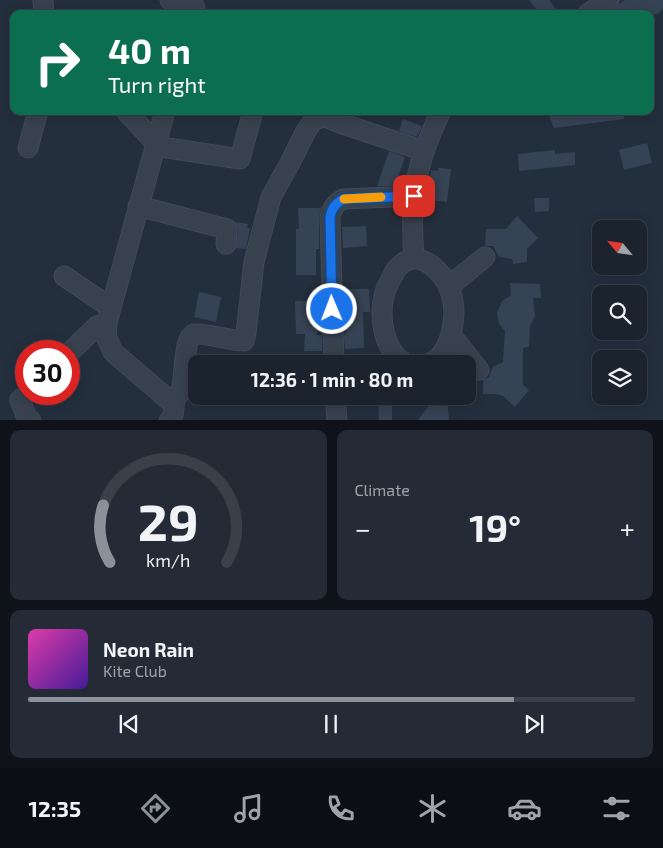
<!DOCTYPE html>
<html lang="en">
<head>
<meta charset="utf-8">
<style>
	body { margin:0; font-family:"Exo 2",sans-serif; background:#242b36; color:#f1f3f6; height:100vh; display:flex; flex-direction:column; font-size:19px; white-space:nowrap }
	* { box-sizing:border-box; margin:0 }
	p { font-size:16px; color:#a0a4aa }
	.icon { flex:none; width:28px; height:28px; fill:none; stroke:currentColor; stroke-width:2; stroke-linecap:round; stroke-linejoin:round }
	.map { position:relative; height:420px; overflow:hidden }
	.drawer { display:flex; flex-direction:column; gap:10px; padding:10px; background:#0f1319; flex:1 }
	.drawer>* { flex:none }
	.guide { position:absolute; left:10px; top:10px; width:644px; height:105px; border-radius:10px; box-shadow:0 2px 12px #0003,0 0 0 1px #39404a; background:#0b6e4f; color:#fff; overflow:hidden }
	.needle { width:32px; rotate:299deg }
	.tools { position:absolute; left:592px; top:220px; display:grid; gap:10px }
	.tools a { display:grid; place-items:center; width:55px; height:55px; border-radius:10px; background:#1b232e; box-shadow:0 2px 12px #0003,0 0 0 1px #39404a; font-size:25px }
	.speed { position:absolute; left:15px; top:340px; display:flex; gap:10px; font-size:25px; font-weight:700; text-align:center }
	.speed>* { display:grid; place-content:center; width:65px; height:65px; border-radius:50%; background:#1b232e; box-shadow:0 2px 12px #0003,0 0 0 1px #39404a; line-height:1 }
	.speed .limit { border:8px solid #d22; background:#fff; color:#111 }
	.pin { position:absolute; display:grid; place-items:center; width:42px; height:42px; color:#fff; margin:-21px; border-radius:10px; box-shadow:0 2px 8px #0006 }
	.me { position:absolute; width:55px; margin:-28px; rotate:359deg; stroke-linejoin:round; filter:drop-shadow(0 0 4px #0008) }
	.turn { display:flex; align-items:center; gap:18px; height:105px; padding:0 15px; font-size:22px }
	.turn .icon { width:65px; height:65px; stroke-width:2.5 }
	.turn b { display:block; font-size:35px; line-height:42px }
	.big { font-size:38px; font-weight:700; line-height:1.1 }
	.drawer .tile { flex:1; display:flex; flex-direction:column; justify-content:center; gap:8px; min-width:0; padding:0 18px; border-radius:10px; background:#242b36 }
	.drawer .dial { align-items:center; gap:0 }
	.dial svg { height:130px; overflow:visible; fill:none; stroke:#39404a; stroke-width:7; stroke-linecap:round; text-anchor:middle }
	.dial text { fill:#f1f3f6; stroke:none }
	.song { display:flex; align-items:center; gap:15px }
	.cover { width:60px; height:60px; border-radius:8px; background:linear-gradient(135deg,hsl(320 70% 55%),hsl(260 70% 35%)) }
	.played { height:5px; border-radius:2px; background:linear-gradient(90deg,#8c9099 80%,#39404a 80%) }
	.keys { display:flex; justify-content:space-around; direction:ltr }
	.heat { display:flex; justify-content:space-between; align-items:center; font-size:28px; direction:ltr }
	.drawer .tiles { flex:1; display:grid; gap:10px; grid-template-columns:1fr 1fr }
	.tile:last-child { grid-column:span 2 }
	.trip { position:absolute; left:188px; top:355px; width:288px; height:50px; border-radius:10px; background:#1b232e; box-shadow:0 2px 12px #0003,0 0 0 1px #39404a; font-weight:700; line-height:50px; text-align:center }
	.dock { display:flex; height:80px; justify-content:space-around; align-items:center; background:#0b0e12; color:#a0a4aa }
	.dock .icon { width:35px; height:35px }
	.dock .current { color:#8c9099 }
	.dock b { font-size:22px; color:#f1f3f6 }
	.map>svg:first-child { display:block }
	.building { fill:#364354 }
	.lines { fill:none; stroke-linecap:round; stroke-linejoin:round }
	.minor-casing { stroke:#414a57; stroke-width:21 }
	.minor { stroke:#38414e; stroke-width:19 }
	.route-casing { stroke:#114b97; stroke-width:12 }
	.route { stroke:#1a73e8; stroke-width:9 }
	.slow { stroke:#f59e0b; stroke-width:9 }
</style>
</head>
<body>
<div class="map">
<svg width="663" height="421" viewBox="0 0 663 421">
	<rect width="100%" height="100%" fill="#242f3e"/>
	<path class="building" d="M529,0h20l7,9 -6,5h-10z
		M625,0h38v8l-5,6h-50l7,-5 4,-5z
		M547,111h77v8l-70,9z
		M403,119l19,7 -5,11 -18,-6z
		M647,143l5,20 -28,7 -5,-20z
		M555,150v4l20,-2v13l-56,6 -1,-17z
		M389,151l16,6 -10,29h-18z
		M438,168l13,1 -4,33 -20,-2 4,-30 7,1z
		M534,198h15v13l-14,1z
		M298,208h23l-2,9v32h-3v26h-20v-46h3z
		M517,216l21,22 -11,11v13l-14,2 -1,-5 -12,-2 -4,-5 -2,-6h-9l1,-17h20z
		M236,222l12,2 -1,4h3l-4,21 -10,-1 2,-18z
		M366,226l1,20 -24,2 -1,-21z
		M510,283l30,1 1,14h-8l2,18 -5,10 -1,21 -6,1v37l6,5 -14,17 -12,-11 -6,-2h-14v-14l6,-3 4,-10 10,-5 2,-31 -6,-7 -2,-11 5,-12 9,-6z
		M347,289h22l1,23h-7l1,36 -19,1 -1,-13 1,-3h1l-1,-30h3z
		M199,292l22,5 -5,25 -22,-5z
		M295,301h18v19h4v15h5v16h-18l1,-17h-9z
		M447,397l2,24h-32l18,-23z
		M392,400v21h-13l-1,-20z"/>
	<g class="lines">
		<g class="minor-casing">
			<path id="minor" d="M43,0l1,14
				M170,0l23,3 2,6 -1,5
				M587,14l22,-14
				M126,111l25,27 5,3
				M155,146l85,13 13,-48
				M28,148l10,-37
				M138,206l89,23 -1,15
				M414,259c-1,-21 -3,-42 0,-63 3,-29 14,-58 27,-85
				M64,276l47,32 -4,15 -1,13 7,16 57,49c5,-2 9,-5 11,-11 4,-10 2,-52 13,-56 8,-2 38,7 50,7l2,-8 8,-71 17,-65 19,-34 16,-32 7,-10 10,-5 17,7 84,28
				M448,287l37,-30
				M111,308l54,-197
				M451,335l28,35
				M69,353l28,-27 10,-3
				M334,364l-4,-147c2,-9 5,-13 13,-18l71,-3
				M406,364c-23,-13 -28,-48 -21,-72 2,-7 7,-14 10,-21 4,-5 11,-12 19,-12 5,-1 13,3 17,6 9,7 17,17 20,28 7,22 1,62 -23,71
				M27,394l-7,6 7,18 4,3
				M335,396l2,25
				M169,421l4,-5 2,-17"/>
		</g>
		<use href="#minor" class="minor"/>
	</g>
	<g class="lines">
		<g class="route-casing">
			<path id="route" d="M332,309l-2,-92c2,-9 5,-13 13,-18l71,-3"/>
		</g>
		<use href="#route" class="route"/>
		<path class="slow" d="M344,199l37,-2"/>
	</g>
</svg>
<div class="tools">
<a><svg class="needle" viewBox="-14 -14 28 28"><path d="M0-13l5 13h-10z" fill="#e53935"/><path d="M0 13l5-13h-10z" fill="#a0a4aa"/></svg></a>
<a><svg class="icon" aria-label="search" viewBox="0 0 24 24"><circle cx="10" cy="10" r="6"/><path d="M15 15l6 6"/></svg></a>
<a><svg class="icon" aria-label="layers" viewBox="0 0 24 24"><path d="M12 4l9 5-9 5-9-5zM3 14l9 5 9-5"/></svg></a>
</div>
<div class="speed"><div class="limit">30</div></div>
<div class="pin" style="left:414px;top:196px;background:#d93025"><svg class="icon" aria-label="arrive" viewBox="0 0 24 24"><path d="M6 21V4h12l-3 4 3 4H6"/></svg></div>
<svg class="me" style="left:332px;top:309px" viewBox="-20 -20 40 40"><circle r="17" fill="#1a73e8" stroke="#fff" stroke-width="3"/><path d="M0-11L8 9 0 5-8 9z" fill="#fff"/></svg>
<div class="trip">12:36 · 1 min · 80 m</div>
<div class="guide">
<div class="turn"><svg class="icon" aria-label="right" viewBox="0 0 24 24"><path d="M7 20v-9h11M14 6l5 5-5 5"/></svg><div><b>40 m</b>Turn right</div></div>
</div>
</div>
<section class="drawer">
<div class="tiles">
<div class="tile dial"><svg viewBox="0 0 100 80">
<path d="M14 69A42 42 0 1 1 86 69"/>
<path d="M14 69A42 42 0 0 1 10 34" stroke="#8c9099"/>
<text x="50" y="56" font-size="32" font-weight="700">29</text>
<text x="50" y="72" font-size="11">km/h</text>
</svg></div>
<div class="tile"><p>Climate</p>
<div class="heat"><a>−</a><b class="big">19°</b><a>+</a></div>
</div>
<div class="tile">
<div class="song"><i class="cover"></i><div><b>Neon Rain</b><p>Kite Club</p></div></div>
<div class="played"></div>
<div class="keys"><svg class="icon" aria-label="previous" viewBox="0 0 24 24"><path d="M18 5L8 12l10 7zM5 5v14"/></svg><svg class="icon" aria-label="pause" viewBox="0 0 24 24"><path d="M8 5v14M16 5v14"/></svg><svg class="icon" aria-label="next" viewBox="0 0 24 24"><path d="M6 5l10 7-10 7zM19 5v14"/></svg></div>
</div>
</div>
</section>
<nav class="dock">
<b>12:35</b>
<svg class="icon current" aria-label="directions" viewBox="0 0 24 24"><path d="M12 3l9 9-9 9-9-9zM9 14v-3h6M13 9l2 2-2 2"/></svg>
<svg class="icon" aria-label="music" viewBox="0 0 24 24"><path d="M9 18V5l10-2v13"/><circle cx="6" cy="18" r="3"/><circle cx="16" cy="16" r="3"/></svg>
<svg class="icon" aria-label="phone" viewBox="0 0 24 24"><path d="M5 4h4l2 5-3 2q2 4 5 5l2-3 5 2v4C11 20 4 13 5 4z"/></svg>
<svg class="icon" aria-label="climate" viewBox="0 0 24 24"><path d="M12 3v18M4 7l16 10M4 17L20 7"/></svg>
<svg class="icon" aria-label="car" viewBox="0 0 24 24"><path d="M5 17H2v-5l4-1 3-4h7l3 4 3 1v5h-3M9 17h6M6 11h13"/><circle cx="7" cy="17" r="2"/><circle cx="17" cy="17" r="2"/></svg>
<svg class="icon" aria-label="filters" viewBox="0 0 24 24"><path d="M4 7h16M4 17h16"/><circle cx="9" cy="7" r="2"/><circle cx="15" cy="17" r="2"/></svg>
</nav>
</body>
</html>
